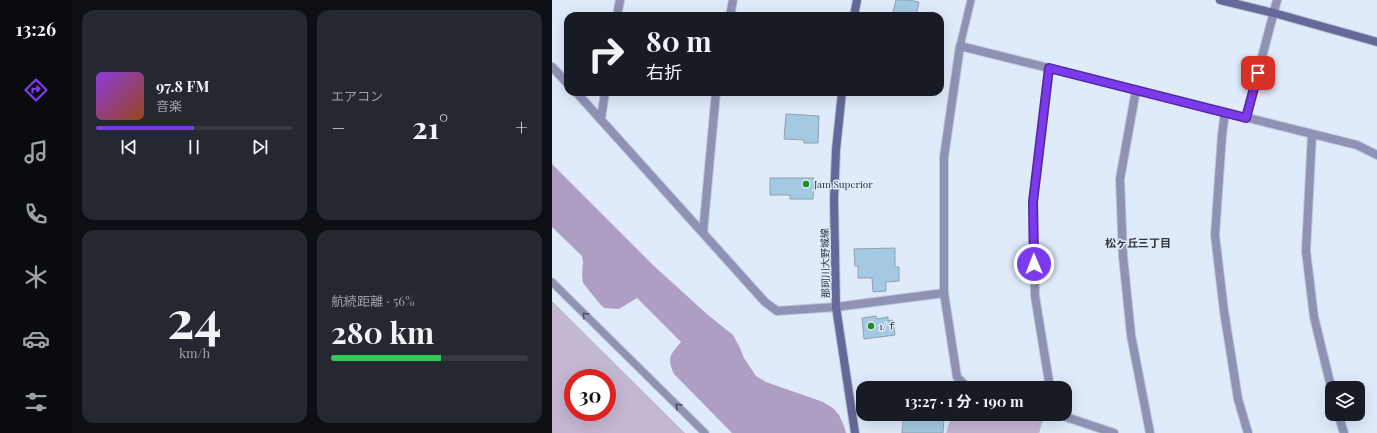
<!DOCTYPE html>
<html lang="ja">
<head>
<meta charset="utf-8">
<style>
	body { margin:0; font-family:"Playfair Display","Noto Sans JP",serif; background:#242831; color:#f1f3f6; height:100vh; display:flex; flex-direction:column; font-size:15px; white-space:nowrap }
	* { box-sizing:border-box; margin:0 }
	p { font-size:13px; color:#9ea1a6 }
	.icon { flex:none; width:22px; height:22px; fill:none; stroke:currentColor; stroke-width:2; stroke-linecap:round; stroke-linejoin:round }
	.map { position:relative; flex:1; overflow:hidden }
	.drawer { display:flex; flex-direction:column; gap:10px; padding:10px; background:#0d0f14; width:480px }
	.drawer>* { flex:none }
	.banner { position:absolute; left:12px; top:12px; width:380px; height:84px; border-radius:12px; box-shadow:0 4px 16px #0002; background:#171b24; color:#f1f3f6; overflow:hidden }
	.buttons { position:absolute; left:773px; top:381px; display:grid; gap:8px }
	.buttons a { display:grid; place-items:center; width:40px; height:40px; border-radius:8px; background:#171b24; box-shadow:0 4px 16px #0002; font-size:20px }
	.speed { position:absolute; left:12px; top:369px; display:flex; gap:8px; font-size:20px; font-weight:700; text-align:center }
	.speed>* { display:grid; place-content:center; width:52px; height:52px; border-radius:50%; background:#171b24; box-shadow:0 4px 16px #0002; line-height:1 }
	.speed .limit { border:6px solid #d22; background:#fff; color:#111 }
	.pin { position:absolute; display:grid; place-items:center; width:34px; height:34px; color:#fff; margin:-17px; border-radius:8px; box-shadow:0 2px 6px #0006 }
	.me { position:absolute; width:44px; margin:-22px; rotate:359deg; stroke-linejoin:round; filter:drop-shadow(0 0 3px #0008) }
	.turn { display:flex; align-items:center; gap:14px; height:84px; padding:0 16px; font-size:18px }
	.turn .icon { width:52px; height:52px; stroke-width:2.5 }
	.turn b { display:block; font-size:28px; line-height:34px }
	.big { font-size:30px; font-weight:700; line-height:1.1 }
	.drawer .widget { flex:1; display:flex; flex-direction:column; justify-content:center; gap:6px; min-width:0; padding:0 14px; border-radius:12px; background:#242831 }
	.drawer .dial { align-items:center; gap:0 }
	.dial b { font-size:52px; line-height:1 }
	.song { display:flex; align-items:center; gap:12px }
	.cover { width:48px; height:48px; border-radius:6px; background:linear-gradient(135deg,hsl(270 70% 55%),hsl(20 70% 35%)) }
	.played { height:4px; border-radius:2px; background:linear-gradient(90deg,#7c3aed 50%,#363941 50%) }
	.keys { display:flex; justify-content:space-around; direction:ltr }
	.heat { display:flex; justify-content:space-between; align-items:center; font-size:22px; direction:ltr }
	.charge { height:6px; border-radius:3px; background:linear-gradient(90deg,#34c759 56%,#363941 0) }
	.drawer .tiles { flex:1; display:grid; gap:10px; grid-template-columns:repeat(2,1fr) }
	.trip { position:absolute; left:304px; top:381px; width:216px; height:40px; border-radius:12px; background:#171b24; box-shadow:0 4px 16px #0002; font-weight:700; line-height:40px; text-align:center }
	main { display:flex; flex:1; min-height:0 }
	.menu { display:flex; flex-direction:column; width:72px; justify-content:space-around; align-items:center; background:#090b0e; color:#9ea1a6 }
	.menu .icon { width:28px; height:28px }
	.menu .active { color:#7c3aed }
	.menu b { font-size:18px; color:#f1f3f6 }
	.map>svg:first-child { display:block }
	.green { fill:#c3b7d2; fill-rule:evenodd }
	.forest { fill:#ad9ec2 }
	.building { fill:#a3cae2; stroke:#8fa1ac }
	.lines { fill:none; stroke-linecap:round; stroke-linejoin:round }
	.lane-casing { stroke:#bcc6d5; stroke-width:9 }
	.street-casing { stroke:#bcc6d5; stroke-width:10 }
	.secondary-casing { stroke:#bcc6d5; stroke-width:10 }
	.lane { stroke:#8f92b5; stroke-width:7 }
	.street { stroke:#8f92b5; stroke-width:8 }
	.secondary { stroke:#666899; stroke-width:8 }
	.oneway { stroke:#4d5160 }
	.route-casing { stroke:#51269a; stroke-width:10 }
	.route { stroke:#7c3aed; stroke-width:7 }
	.poi-dot { fill:#1b9220; stroke:#dfeafb; stroke-width:1.5 }
	.labels { text-anchor:middle; dominant-baseline:central; stroke-width:3; stroke-linejoin:round; paint-order:stroke }
	.poi-label { font-size:10px; fill:#31353b; stroke:#dfeafb; text-anchor:start }
	.street-label { font-size:10px; fill:#31353b; stroke:#dfeafb }
	.neighbourhood-label { font-size:11px; font-weight:bold; fill:#31353b; stroke:#dfeafb }
</style>
</head>
<body>
<main>
<nav class="menu">
<b>13:26</b>
<svg class="icon active" aria-label="directions" viewBox="0 0 24 24"><path d="M12 3l9 9-9 9-9-9zM9 14v-3h6M13 9l2 2-2 2"/></svg>
<svg class="icon" aria-label="music" viewBox="0 0 24 24"><path d="M9 18V5l10-2v13"/><circle cx="6" cy="18" r="3"/><circle cx="16" cy="16" r="3"/></svg>
<svg class="icon" aria-label="phone" viewBox="0 0 24 24"><path d="M5 4h4l2 5-3 2q2 4 5 5l2-3 5 2v4C11 20 4 13 5 4z"/></svg>
<svg class="icon" aria-label="climate" viewBox="0 0 24 24"><path d="M12 3v18M4 7l16 10M4 17L20 7"/></svg>
<svg class="icon" aria-label="car" viewBox="0 0 24 24"><path d="M5 17H2v-5l4-1 3-4h7l3 4 3 1v5h-3M9 17h6M6 11h13"/><circle cx="7" cy="17" r="2"/><circle cx="17" cy="17" r="2"/></svg>
<svg class="icon" aria-label="filters" viewBox="0 0 24 24"><path d="M4 7h16M4 17h16"/><circle cx="9" cy="7" r="2"/><circle cx="15" cy="17" r="2"/></svg>
</nav>
<section class="drawer">
<div class="tiles">
<div class="widget">
<div class="song"><i class="cover"></i><div><b>97.8 FM</b><p>音楽</p></div></div>
<div class="played"></div>
<div class="keys"><svg class="icon" aria-label="previous" viewBox="0 0 24 24"><path d="M18 5L8 12l10 7zM5 5v14"/></svg><svg class="icon" aria-label="pause" viewBox="0 0 24 24"><path d="M8 5v14M16 5v14"/></svg><svg class="icon" aria-label="next" viewBox="0 0 24 24"><path d="M6 5l10 7-10 7zM19 5v14"/></svg></div>
</div>
<div class="widget"><p>エアコン</p>
<div class="heat"><a>−</a><b class="big">21°</b><a>+</a></div>
</div>
<div class="widget dial"><b>24</b><p>km/h</p></div>
<div class="widget"><p>航続距離 · 56%</p><b class="big">280 km</b><div class="charge"></div></div>
</div>
</section>
<div class="map">
<svg width="825" height="433" viewBox="0 0 825 433">
	<rect width="100%" height="100%" fill="#dfeafb"/>
	<path class="green" d="M0,301l133,132h-133zM21,378h34v34h-34z
		M400,414h81l11,3 -5,16h-93z"/>
	<path class="forest" d="M0,164l102,102 54,49 25,20 7,13 4,10 12,18 10,6 57,20 10,6 6,7 5,11 2,7h-114l-58,-59c-8,-17 -3,-20 7,-32l-44,-44 -18,11 -15,-1 -4,-4 -17,-21 -1,-8 1,-13 -1,-6 -30,-29z"/>
	<path class="building" d="M344,0h13l10,2 -3,14h-24z
		M234,114l33,2 -1,27h-14v-3l-20,-1z
		M218,178h44l-1,21h-23v-4h-20z
		M343,248v19h4v14l-13,1v9l-13,1 -1,-14h-14v-12h-3l-1,-17z
		M324,316l1,3 11,-2v4l5,-1 2,15 -31,4 -2,-21z
		M352,414l40,3 -1,16h-41z"/>
	<g class="lines">
		<g class="lane-casing">
			<path id="lane" d="M408,46l11,-46
				M0,282l153,151"/>
		</g>
		<g class="street-casing">
			<path id="street" d="M65,16l3,-16
				M178,16l3,-16
				M0,67l16,17
				M497,68l-16,134 2,94 15,92
				M584,90l-16,89 3,77 8,79 19,98
				M24,92l189,210 12,9 59,-4 108,-14
				M673,112l-3,23 -7,100 9,76 14,88 10,34
				M694,118l31,-118
				M49,119l4,-27
				M760,134l-6,117 8,66 18,74
				M151,233l13,-141
				M416,388l-11,-11 -13,-84v-136l16,-111 397,99 20,10
				M505,414l57,19
				M786,414l6,19"/>
		</g>
		<g class="secondary-casing">
			<path id="secondary" d="M668,0l54,13 103,29
				M302,16l3,-16
				M290,92l-6,58 -2,49 2,108 19,126"/>
		</g>
		<use href="#lane" class="lane"/>
		<use href="#street" class="street"/>
		<use href="#secondary" class="secondary"/>
	</g>
	<defs><path id="oneway-chevron" d="M-2-3.5L2.5 0L-2 3.5" fill="none" stroke-width="1.6" stroke-linecap="round" stroke-linejoin="round"/></defs>
	<g class="oneway">
		<use href="#oneway-chevron" transform="translate(33 315) rotate(-135)"/>
		<use href="#oneway-chevron" transform="translate(126 406) rotate(-136)"/>
	</g>
	<g class="lines">
		<g class="route-casing">
			<path id="route" d="M482,264l-1,-62 16,-134 197,50 12,-45"/>
		</g>
		<use href="#route" class="route"/>
	</g>
	<g class="poi-dot">
		<circle cx="254" cy="184" r="4"/>
		<circle cx="319" cy="326" r="4"/>
	</g>
	<g class="labels">
		<g class="poi-label">
			<text x="262" y="184">Jam Superior</text>
			<text x="327" y="326">1/ｆ</text>
		</g>
		<g class="street-label">
			<text transform="translate(273 263) rotate(-91)">那珂川大野城線</text>
		</g>
		<g class="neighbourhood-label">
			<text x="586" y="242">松ヶ丘三丁目</text>
		</g>
	</g>
</svg>
<div class="buttons">
<a><svg class="icon" aria-label="layers" viewBox="0 0 24 24"><path d="M12 4l9 5-9 5-9-5zM3 14l9 5 9-5"/></svg></a>
</div>
<div class="speed"><div class="limit">30</div></div>
<div class="pin" style="left:706px;top:73px;background:#d93025"><svg class="icon" aria-label="arrive" viewBox="0 0 24 24"><path d="M6 21V4h12l-3 4 3 4H6"/></svg></div>
<svg class="me" style="left:482px;top:264px" viewBox="-20 -20 40 40"><circle r="17" fill="#7c3aed" stroke="#fff" stroke-width="3"/><path d="M0-11L8 9 0 5-8 9z" fill="#fff"/></svg>
<div class="trip">13:27 · 1 分 · 190 m</div>
<div class="banner">
<div class="turn"><svg class="icon" aria-label="right" viewBox="0 0 24 24"><path d="M7 20v-9h11M14 6l5 5-5 5"/></svg><div><b>80 m</b>右折</div></div>
</div>
</div>
</main>
</body>
</html>
